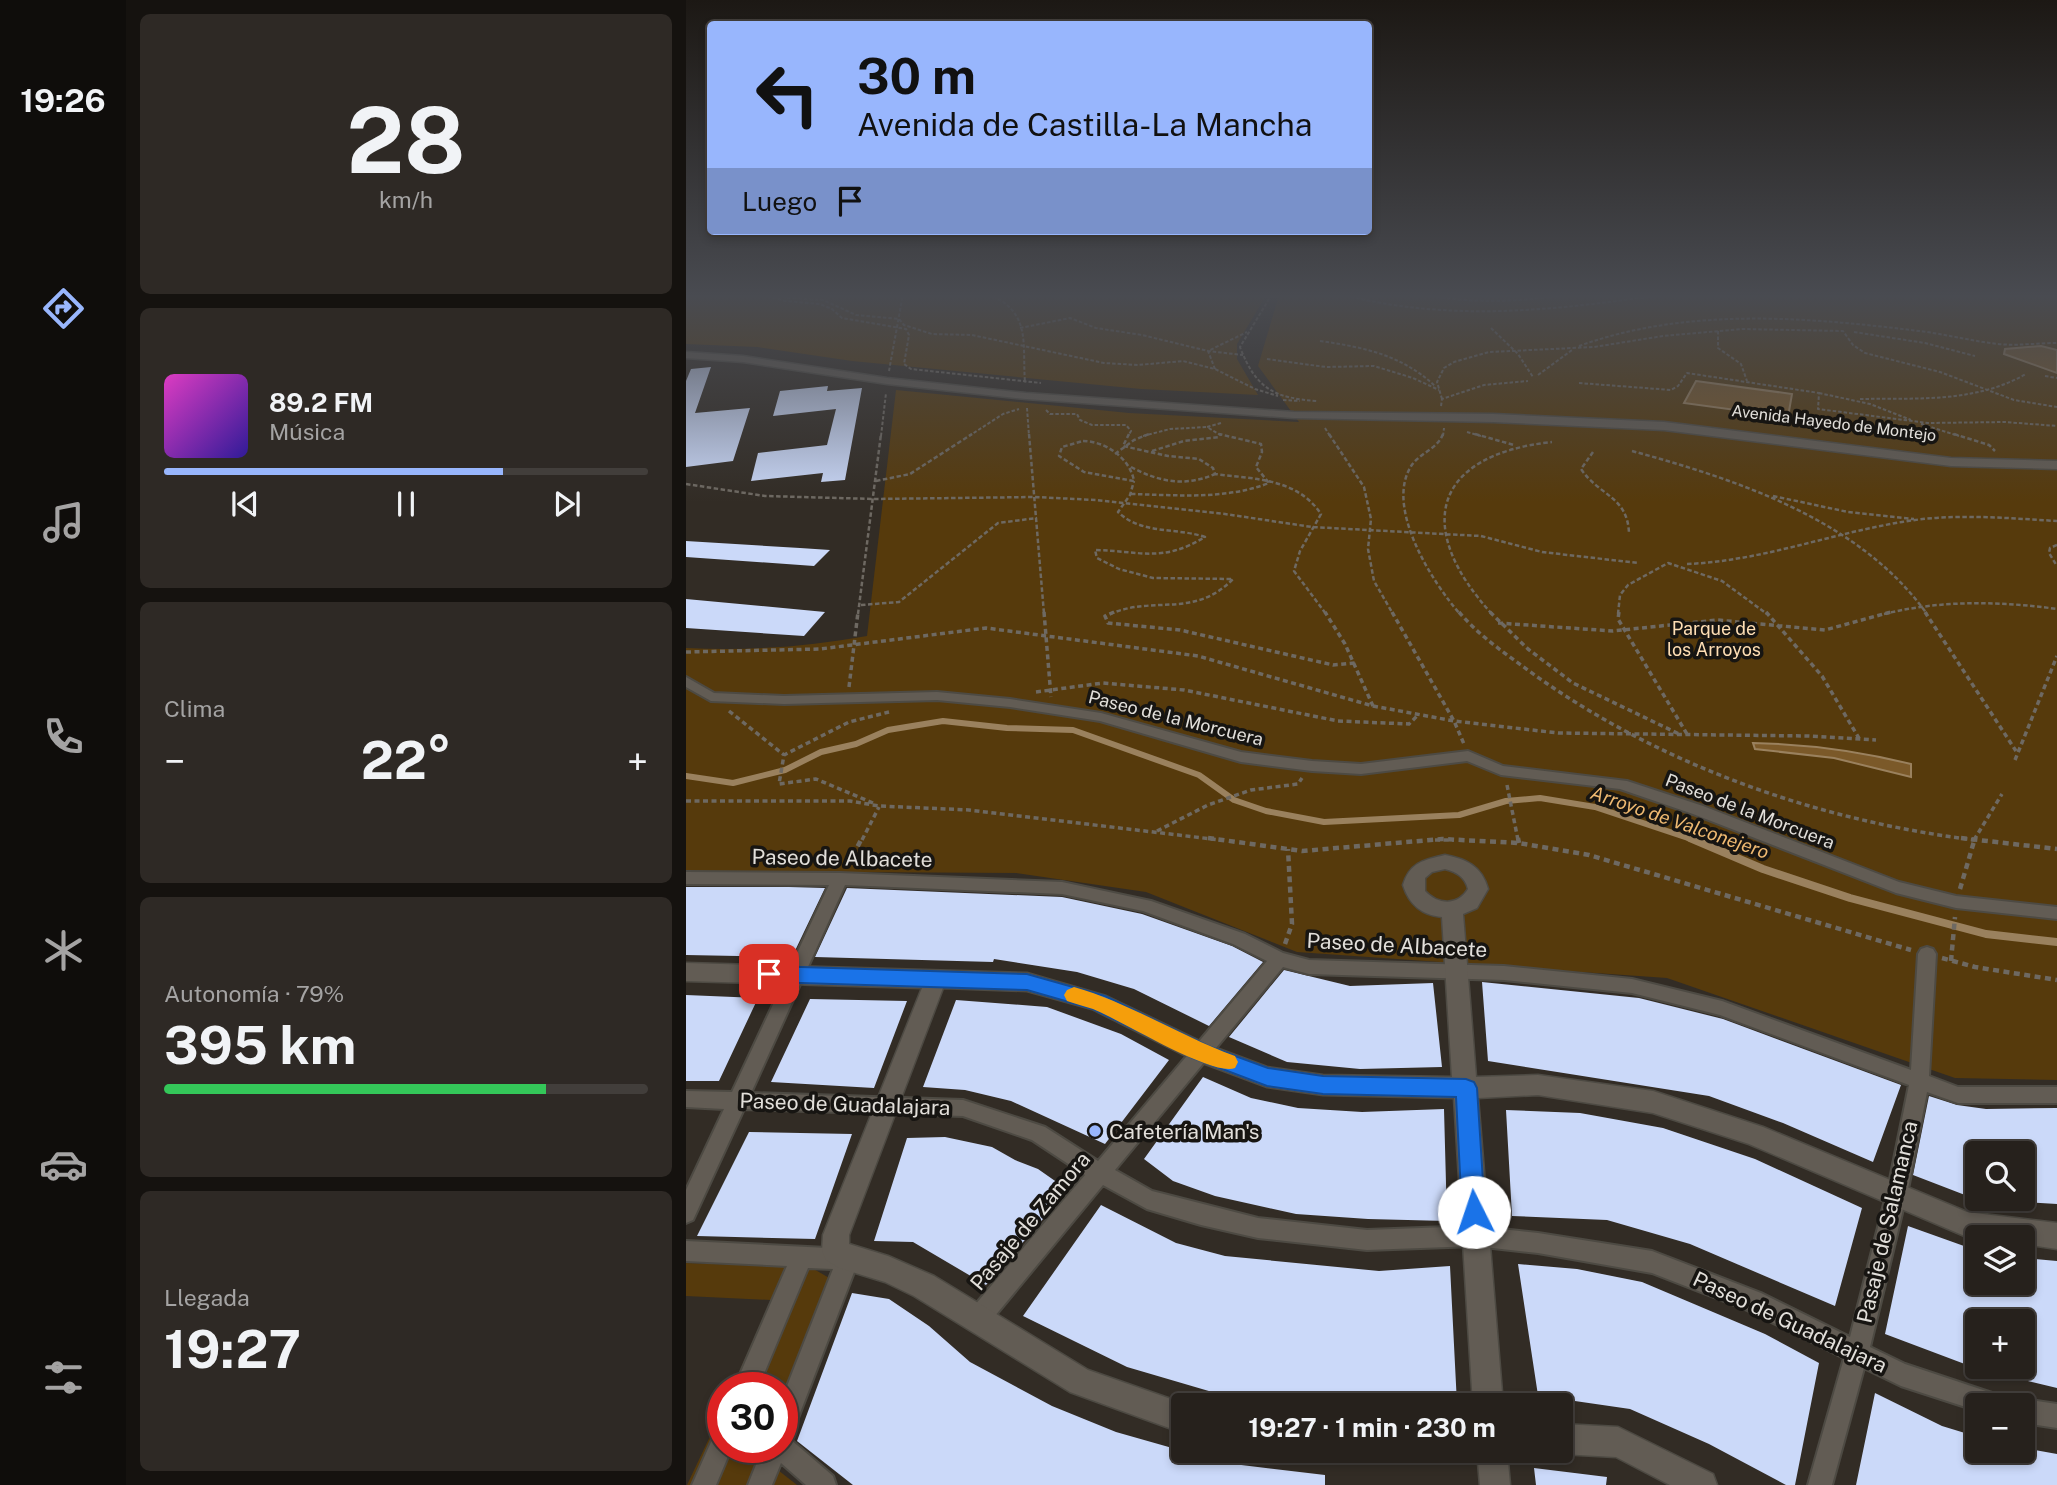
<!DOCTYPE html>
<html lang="es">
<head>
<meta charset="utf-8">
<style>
	body { margin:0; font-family:"Public Sans",sans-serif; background:#2e2925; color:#f1f3f6; height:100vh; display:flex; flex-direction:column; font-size:26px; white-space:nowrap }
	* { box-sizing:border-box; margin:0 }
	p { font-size:23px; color:#a4a3a3 }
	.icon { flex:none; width:38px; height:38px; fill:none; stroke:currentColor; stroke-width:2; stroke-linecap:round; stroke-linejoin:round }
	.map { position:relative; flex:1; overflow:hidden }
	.sheet { display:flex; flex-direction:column; gap:14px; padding:14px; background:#15120f; width:560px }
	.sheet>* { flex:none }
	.guide { position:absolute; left:21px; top:21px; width:665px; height:214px; border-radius:7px; box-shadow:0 4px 10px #0003,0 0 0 2px #423e3b; background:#98b6fd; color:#111; overflow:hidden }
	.fabs { position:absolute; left:1279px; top:1141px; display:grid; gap:14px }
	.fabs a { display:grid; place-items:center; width:70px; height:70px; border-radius:7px; background:#26211c; box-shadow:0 4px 10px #0003,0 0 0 2px #423e3b; font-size:35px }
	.speed { position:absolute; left:21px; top:1372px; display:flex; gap:14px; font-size:35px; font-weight:700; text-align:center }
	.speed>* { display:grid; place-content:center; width:91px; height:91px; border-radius:50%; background:#26211c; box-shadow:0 4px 10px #0003,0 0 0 2px #423e3b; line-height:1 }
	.speed .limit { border:10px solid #d22; background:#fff; color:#111 }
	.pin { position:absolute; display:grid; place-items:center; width:60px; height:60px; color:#fff; margin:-30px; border-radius:14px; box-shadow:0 4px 10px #0006 }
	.me { position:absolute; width:77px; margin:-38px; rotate:356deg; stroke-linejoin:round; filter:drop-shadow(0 0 5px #0008) }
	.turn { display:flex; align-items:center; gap:24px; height:147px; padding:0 35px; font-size:32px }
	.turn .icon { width:91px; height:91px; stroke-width:2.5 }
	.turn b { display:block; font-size:49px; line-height:60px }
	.then { display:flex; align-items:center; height:66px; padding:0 35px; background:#0003; gap:14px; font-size:26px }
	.big { font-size:52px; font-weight:700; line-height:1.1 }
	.sheet .tile { flex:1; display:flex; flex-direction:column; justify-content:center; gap:10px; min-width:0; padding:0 24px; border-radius:10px; background:#2e2925 }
	.sheet .dial { align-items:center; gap:0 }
	.dial b { font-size:91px; line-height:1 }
	.song { display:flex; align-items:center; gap:21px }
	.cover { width:84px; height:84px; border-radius:10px; background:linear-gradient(135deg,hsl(310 70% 55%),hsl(250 70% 35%)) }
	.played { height:7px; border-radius:4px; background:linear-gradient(90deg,#98b6fd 70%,#423e3b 70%) }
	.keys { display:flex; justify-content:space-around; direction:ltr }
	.heat { display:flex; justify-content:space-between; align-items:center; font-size:38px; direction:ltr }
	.charge { height:10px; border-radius:5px; background:linear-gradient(90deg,#34c759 79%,#423e3b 0) }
	.trip { position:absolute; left:485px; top:1393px; width:402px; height:70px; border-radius:7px; background:#26211c; box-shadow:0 4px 10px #0003,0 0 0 2px #423e3b; font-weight:700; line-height:70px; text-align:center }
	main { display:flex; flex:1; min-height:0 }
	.dock { display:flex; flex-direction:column; width:126px; justify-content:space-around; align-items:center; background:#0f0d0b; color:#a4a3a3 }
	.dock .icon { width:49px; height:49px }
	.dock .selected { color:#98b6fd }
	.dock b { font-size:32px; color:#f1f3f6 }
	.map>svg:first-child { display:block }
	.green { fill:#563a0c }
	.water { fill:#7b5929; stroke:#9a815e; stroke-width:2 }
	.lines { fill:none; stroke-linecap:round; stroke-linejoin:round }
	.stream-far1 { stroke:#9a815e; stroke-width:6 }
	.stream { stroke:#9a815e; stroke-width:8 }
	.building { fill:#cbd9f9 }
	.pedestrian-casing { stroke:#4d4a43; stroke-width:4 }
	.minor-casing { stroke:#4d4a43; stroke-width:3 }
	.tertiary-casing { stroke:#4d4a43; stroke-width:3 }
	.path-far3 { stroke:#6e6962; stroke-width:2; stroke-dasharray:3.5 2; stroke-linecap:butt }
	.path-far2 { stroke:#6e6962; stroke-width:2.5; stroke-dasharray:4.5 2.5; stroke-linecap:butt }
	.path-far1 { stroke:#6e6962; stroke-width:3.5; stroke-dasharray:5 3.5; stroke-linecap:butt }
	.path { stroke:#6e6962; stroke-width:4.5; stroke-dasharray:6 4.5; stroke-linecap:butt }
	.pedestrian { fill:#625c54; fill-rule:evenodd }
	.minor { fill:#625c54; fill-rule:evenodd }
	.tertiary { fill:#625c54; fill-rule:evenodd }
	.route { fill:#1a73e8; stroke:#114b97; stroke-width:2 }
	.slow { fill:#f59e0b }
	.poi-dot { fill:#98b6fd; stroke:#171512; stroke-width:2.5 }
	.labels { text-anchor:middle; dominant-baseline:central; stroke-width:7; stroke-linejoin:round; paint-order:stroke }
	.far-street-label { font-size:16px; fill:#e2dfda; stroke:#171512 }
	.park-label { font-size:18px; fill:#fedeb4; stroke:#171512 }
	.street-label { font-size:18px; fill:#e2dfda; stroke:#171512 }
	.water-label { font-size:19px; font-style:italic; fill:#eeb971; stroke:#171512 }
	.near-street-label { font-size:21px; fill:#e2dfda; stroke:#171512 }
	.near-poi-label { font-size:21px; fill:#e2dfda; stroke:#171512; text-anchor:start }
</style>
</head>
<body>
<main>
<nav class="dock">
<b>19:26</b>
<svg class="icon selected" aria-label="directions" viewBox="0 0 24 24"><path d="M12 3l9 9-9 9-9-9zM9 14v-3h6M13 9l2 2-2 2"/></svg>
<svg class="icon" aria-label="music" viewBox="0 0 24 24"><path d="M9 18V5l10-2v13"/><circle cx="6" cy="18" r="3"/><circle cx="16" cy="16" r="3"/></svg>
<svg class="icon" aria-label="phone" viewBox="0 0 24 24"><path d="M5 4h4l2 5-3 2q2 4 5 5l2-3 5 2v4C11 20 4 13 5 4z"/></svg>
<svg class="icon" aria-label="climate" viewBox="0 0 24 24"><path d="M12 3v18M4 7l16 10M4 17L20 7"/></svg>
<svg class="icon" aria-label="car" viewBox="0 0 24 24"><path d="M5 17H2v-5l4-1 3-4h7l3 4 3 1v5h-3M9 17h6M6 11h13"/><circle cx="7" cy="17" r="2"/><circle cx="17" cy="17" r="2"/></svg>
<svg class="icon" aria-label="filters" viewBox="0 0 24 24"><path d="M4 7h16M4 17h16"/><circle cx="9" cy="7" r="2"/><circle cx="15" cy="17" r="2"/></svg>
</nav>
<section class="sheet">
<div class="tile dial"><b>28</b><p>km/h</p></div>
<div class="tile">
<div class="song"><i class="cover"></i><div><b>89.2 FM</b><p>Música</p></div></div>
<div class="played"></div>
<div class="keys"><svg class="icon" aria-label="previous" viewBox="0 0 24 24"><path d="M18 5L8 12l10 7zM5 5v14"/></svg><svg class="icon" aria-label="pause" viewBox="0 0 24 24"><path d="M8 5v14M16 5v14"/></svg><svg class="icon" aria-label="next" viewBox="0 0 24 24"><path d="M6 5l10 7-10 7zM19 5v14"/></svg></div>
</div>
<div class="tile"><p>Clima</p>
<div class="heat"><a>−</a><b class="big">22°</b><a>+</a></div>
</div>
<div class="tile"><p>Autonomía · 79%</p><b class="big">395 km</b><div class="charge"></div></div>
<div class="tile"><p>Llegada</p><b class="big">19:27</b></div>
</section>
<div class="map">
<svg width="1371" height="1485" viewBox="0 0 1371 1485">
	<rect width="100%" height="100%" fill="#322c25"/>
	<path class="green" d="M0,294h581l-30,50v15l21,36 -117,-6 -289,-28 -95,-14 -71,-3z
		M587,294h784v786l-102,-2 -288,-100 -370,-26 -151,-60 -130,-19 -330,-2v-223c62,3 121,-1 181,-12l29,-246 233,23 170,9 -41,-56 21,-71z
		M0,1263l126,5 19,11 -49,122v-13h-50l39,-88 -85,-4z
		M37,1409v38h41l-4,9 37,29h-110z"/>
	<path class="water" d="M1355,346l16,4v23l-53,-19 1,-5z
		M1010,381l96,13 -4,23 -104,-14z
		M1067,743c54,1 106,8 158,21v13l-77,-19 -79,-9z"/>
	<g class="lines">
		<path class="stream-far1" d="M0,776l47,7 52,-13 36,-18 35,-8 32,-14 55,-9 64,7 66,2 126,45 35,25 32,11 58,11 135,-7 47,-14 34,-3 55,9 99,33"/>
		<path class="stream" d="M1004,838l73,31 87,29 136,36 71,8"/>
	</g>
	<path class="building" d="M25,367l-16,46 55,-5 -17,53 -47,6v-86l5,-12z
		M142,386l-1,5 35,-3 -17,92 -24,2 2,-9 -72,8 7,-28 69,-8 9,-36 -63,7 7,-25z
		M0,541l114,7 30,2 -16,16 -128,-9z
		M0,599l139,13 -21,24 -118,-8z
		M0,887h103l36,1 -33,69 -106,-2z
		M161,888l215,9 80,17 90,32 31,16 -54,64 -75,-37 -57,-17 -83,-13 -1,3 -178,-5z
		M598,970l66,16 83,-3 9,84 -82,2 -73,-7 -58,-25z
		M796,982l157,16 84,21 178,66 -28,77 -90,-39 -74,-27 -221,-35z
		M0,995l72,3 -39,83h-33z
		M124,999l97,2 -33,87 -103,-6z
		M270,1000l91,7 74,27 48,26 -64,84 -94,-43 -46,-11 -42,-3z
		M517,1077l48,21 47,10 64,4 82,-3 3,112 -79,-2 -72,-5 -81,-18 -42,-15 -29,-22z
		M1243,1096l28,9 29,4 71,-1v96l-34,-2v-49h-45v47l-65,-25z
		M820,1110l74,3 83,15 92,31 107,49 -27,98 -145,-62 -83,-24 -95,-4z
		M63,1132l103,2 -37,105 -118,-3z
		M259,1137l47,10 23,13 23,9 30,21 -82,95 -73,-43 -39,-1 33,-103z
		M415,1205l75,38 49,13 154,15 71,-5 7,138 -140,1 -98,-11 -92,-27 -104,-51z
		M1222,1226l70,25v32h45v-25l34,3v127l-70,-17 1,-4h35v-46h-45v48l-93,-35z
		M832,1264l59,5 65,13 123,52 54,29 -24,122h-9l-77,-41 -79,-35 -62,-9 -29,2z
		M166,1293l37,6 40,27 41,36 82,44 64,26 109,31 100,12v10h-472l-56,-44z
		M1189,1393l67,33 36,11v14h45v-3l34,6v31h-201z
		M848,1468l73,9 -1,8h-70z"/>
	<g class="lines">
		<g class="pedestrian-casing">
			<path id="pedestrian" d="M0,677l28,16 70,3 153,-4 73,7 91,14 140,39 71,9 49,3 107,-13 35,15 124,15 76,25 196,76 57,14 101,11v12l-101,-11 -60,-15 -203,-79 -73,-25 -119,-14 -34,-14 -106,13 -49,-3 -71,-9 -141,-41 -90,-14 -73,-7 -153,4 -73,-3 -25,-14z
				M0,872l154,1 222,9 89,19 94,33 38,19 26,7 195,6 128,13 90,22 189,69 7,-116 3,-5 6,-2 6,2 3,5 -7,122 29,11h99v16h-99l-31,-11 -18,92 -39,163 35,17 99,33 4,8h-30v6l-77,-25 -37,-18 -32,117h-24l36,-127 -97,-48 -95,-37 -114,-20 -63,-7 -108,4 -109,-12 -57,-13 -54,-16 -44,-24 -118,143 -8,3 -8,-3 -3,-8 3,-8 116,-137 -53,-35 -69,-24 -219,-7 -51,111 -7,3v-33l38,-81 -38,-2v-16l46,1 97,-207 -143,-1zM159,885l217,9 81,17 90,33 34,17 -169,200 -53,-34 -82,-27 -212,-7zM597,967l26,7 195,6 128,13 88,22 189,70 -20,99 -39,153 -89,-44 -109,-42 -114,-18 -63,-7 -108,4 -109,-12 -106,-27 -37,-21z
				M0,1241l162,8 8,3 3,7 -69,180 43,37 3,9h-30l-25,-22 -9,22h-24l15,-38h19v-48l51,-130 -25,-1 -50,120h-24l53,-122 -101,-5z
				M1337,1399l34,5v24l-34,-5v-18h-9z
				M37,1429v18h9l-16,38h-24l23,-52z"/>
		</g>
		<g class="minor-casing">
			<path id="minor" d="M759,855c21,4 37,11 43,34l-11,19 -14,6 13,163 62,-2 115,16 110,36 204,85 90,11v26l-34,-5v-7h-56l-218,-93 -96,-31 -115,-18 -60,3 25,307h-30l-19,-307 -131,-3 -56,-8 -75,-28 -100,-50 -65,-18 -84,-3 -94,247v9l39,12 46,20 154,94 100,35h-5v28l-113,-41 -156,-96 -29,-14 -46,-14 -13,-8 -4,-9 1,-16 99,-247 -236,-7v-18l341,10 79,23 102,49 59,22 56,8 129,2 -10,-160c-21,-2 -33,-13 -39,-32 7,-23 21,-25 42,-30zM759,869c12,3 20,8 23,20 -10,17 -30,16 -43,2v-13l7,-6z
				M875,1424l57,3 95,47 4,11h-47l-54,-28 -55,-3 -8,-3h8z
				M791,1451h30l3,34h-30z"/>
		</g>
		<g class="tertiary-casing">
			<path id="tertiary" d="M0,352l57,4 144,22 139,15 268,19 199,2 171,8 287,36 106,3v8l-106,-3 -287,-36 -171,-8 -199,-4 -268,-19 -139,-15 -144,-22 -57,-4z"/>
		</g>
		<path class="path-far3" d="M76,294l23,7 35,3 12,5 10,9 64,11 3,6 -5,29 7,5 130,14
			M91,294l11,4 35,2 33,15 43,4 5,6 28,9 40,1 132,28 34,2 45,-4 32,8 40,20 23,7
			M302,294c44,18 34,49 37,89
			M586,294l-32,53c16,42 34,51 77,54
			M654,294c111,29 216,16 328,0
			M734,294c51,10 101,8 153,0
			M334,328l50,-10 26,10 46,7 66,16 35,4
			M805,328l27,26 15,23
			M1032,331v17l23,16 6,17
			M1168,332l71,11 50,13
			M634,341c43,6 82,14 115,45
			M893,346c108,-39 227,-29 340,-15 26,3 52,10 79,13 20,2 39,-1 59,-1
			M581,359l59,8 48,-1 39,12 26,12
			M529,369l-7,-18 39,-19
			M203,371l14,-77
			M852,375l34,-25
			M1359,376l12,2
			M893,383l92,7 7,-4 9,-13 132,20 -1,16 110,14 77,-1 52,4
			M1133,393l51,11 41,16
			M756,399l-5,-17 7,-14 10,-6 35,-10 105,-5 69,-11 79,-7 101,2 10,14 12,8 75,19 74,28 43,7
			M1174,399c57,-1 115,4 166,-25
			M597,400l17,1
			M755,406l1,-7 42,-14 44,-4
			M341,408l2,28
			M360,410l4,4h27l3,6 12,5h34l5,6 -3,5
			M535,423l-14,4 15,9
			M1235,424l38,12
			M639,428l5,8
			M781,432l14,4
			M195,436l5,-43
			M283,436l34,-22 16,-5
			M457,436l27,-7 37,-2
			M757,436l1,-8"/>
		<path class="path-far2" d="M343,434l15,180
			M443,434l-6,12 45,10 31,3 14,9 2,6c39,5 82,4 106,40l-21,37 -6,20 32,43
			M643,434l35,53 7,32 -3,30 6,32 19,33
			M757,434c-6,16 -25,19 -33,34 -24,42 23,115 50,146
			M789,434l39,11
			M1268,434l35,11 6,6
			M397,441c22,0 47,17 51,40l-50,-9 -25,-16 3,-9z
			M466,451l32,-10 36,-4
			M946,451c106,29 228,69 295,163
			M907,452l-12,17c18,27 47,27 48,65
			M429,454l19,-14 15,-6
			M445,467c28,15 54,20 84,7
			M190,481l34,-7 62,-40
			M0,484l79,12 109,3 161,-2 61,3 129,14 87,13 169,9 61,16 96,11
			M445,494c46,1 94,6 138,-11l-13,-16 6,-15 -1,-8 -42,-10
			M1087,496l75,16 66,7
			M1371,545l-7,3 -1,5 8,13
			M1001,564c74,-3 142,-30 215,-42 51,-9 103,-4 155,-1
			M175,605l38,-3 99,-79 39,-5
			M172,614l23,-180
			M424,614c44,-19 84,5 123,-35l-80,-1 -34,-9 -22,-11 -2,-8c46,1 67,13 110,-13 -30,-10 -63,-2 -87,-25l12,-17 4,-14
			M806,614c-78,-85 -61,-159 60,-172
			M932,614l2,-19 8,-10 40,-22 54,18 45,33
			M1198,614c57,-14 115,-13 173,-5"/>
		<path class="path-far1" d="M358,612l7,85
			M428,612l-9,4 3,7 72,7 153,35 22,-2
			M706,612l62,109 10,23
			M773,612c22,26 50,44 77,64 129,91 284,145 439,164
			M804,612l38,37 45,34 106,51
			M933,612l-1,7 69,115
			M1080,612l56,64 38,64
			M1239,612l91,139
			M812,623l115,8 104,-11 108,10 66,-18
			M0,652l134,-3 166,-21 212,28 175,50 -28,-62 -20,-32
			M163,687l9,-75
			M350,692l67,-9 81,7 154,31 71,3 9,-9
			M687,706l81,15 104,12 251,3 67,4
			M43,711l55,44
			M1329,760l42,-104
			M821,785l11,55
			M0,801h164l29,5 90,4 251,30
			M187,803l-57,-24 -37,5 5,-29 65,-33 40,-10
			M471,831l51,-26 43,-15 47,-6 4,-6
			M176,840l17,-33
			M749,840h19
			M1288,840l28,-46"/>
		<path class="path" d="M522,838l94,13 140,-12 77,4 70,12 322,95
			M832,838l1,5
			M1275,838l96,11
			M162,865l14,-27
			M1274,889l15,-51
			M599,944l7,-20 -4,-75
			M1256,958l33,9 82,13
			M1265,961l4,-44"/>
		<use href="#pedestrian" class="pedestrian"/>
		<use href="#minor" class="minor"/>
		<use href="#tertiary" class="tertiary"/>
	</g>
	<linearGradient id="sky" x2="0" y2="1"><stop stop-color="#1c1814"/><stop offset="0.59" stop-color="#494b51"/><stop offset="1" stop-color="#494b51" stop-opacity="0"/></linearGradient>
	<rect width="1371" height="502" fill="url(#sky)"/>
	<path class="route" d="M83,966l258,8 78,22 103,50 60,22 55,8 143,3 8,3 3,6 8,124 -3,8 -8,3 -9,-3 -3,-8 -6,-115 -133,-3 -56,-8 -74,-28 -100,-49 -66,-19 -258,-8 -7,-2 -3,-6 3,-5z"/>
	<path class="slow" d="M388,987c56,16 106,49 161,69l3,6 -3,6c-23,9 -114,-48 -142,-59 -9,-3 -18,-5 -26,-8l-3,-6 3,-5z"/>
	<circle class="poi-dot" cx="409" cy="1131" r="7"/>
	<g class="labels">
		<g class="far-street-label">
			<text transform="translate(1148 423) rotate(7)">Avenida Hayedo de Montejo</text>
		</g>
		<g class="park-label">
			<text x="1028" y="628">Parque de<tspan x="1028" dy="21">los Arroyos</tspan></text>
		</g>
		<g class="street-label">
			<text transform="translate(490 718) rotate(14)">Paseo de la Morcuera</text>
			<text transform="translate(1064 811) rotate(21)">Paseo de la Morcuera</text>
		</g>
		<g class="water-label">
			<text transform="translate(994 822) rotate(19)">Arroyo de Valconejero</text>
		</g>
		<g class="near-street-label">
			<text transform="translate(156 858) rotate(1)">Paseo de Albacete</text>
			<text transform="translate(711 945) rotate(3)">Paseo de Albacete</text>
			<text transform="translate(159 1104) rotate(2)">Paseo de Guadalajara</text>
			<text transform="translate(344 1221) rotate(-50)">Pasaje de Zamora</text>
			<text transform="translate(1201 1222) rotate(-77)">Pasaje de Salamanca</text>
			<text transform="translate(1104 1322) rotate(25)">Paseo de Guadalajara</text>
		</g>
		<g class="near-poi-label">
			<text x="423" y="1131">Cafetería Man's</text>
		</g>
	</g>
</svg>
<div class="fabs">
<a><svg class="icon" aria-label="search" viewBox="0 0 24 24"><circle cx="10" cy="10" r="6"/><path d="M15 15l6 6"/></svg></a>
<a><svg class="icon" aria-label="layers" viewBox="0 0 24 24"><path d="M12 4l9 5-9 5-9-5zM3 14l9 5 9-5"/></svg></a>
<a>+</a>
<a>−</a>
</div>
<div class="speed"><div class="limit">30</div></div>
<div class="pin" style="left:83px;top:974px;background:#d93025"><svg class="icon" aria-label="arrive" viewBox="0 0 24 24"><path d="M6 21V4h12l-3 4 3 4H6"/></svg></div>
<svg class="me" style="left:788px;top:1212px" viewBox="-20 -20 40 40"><circle r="19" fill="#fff"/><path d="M0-13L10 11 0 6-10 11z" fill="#1a73e8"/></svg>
<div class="trip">19:27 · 1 min · 230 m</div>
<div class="guide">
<div class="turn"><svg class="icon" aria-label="left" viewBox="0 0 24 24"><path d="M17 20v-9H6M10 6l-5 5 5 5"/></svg><div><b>30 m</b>Avenida de Castilla-La Mancha</div></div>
<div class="then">Luego<svg class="icon" aria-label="arrive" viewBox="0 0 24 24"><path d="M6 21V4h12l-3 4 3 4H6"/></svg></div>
</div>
</div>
</main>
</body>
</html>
